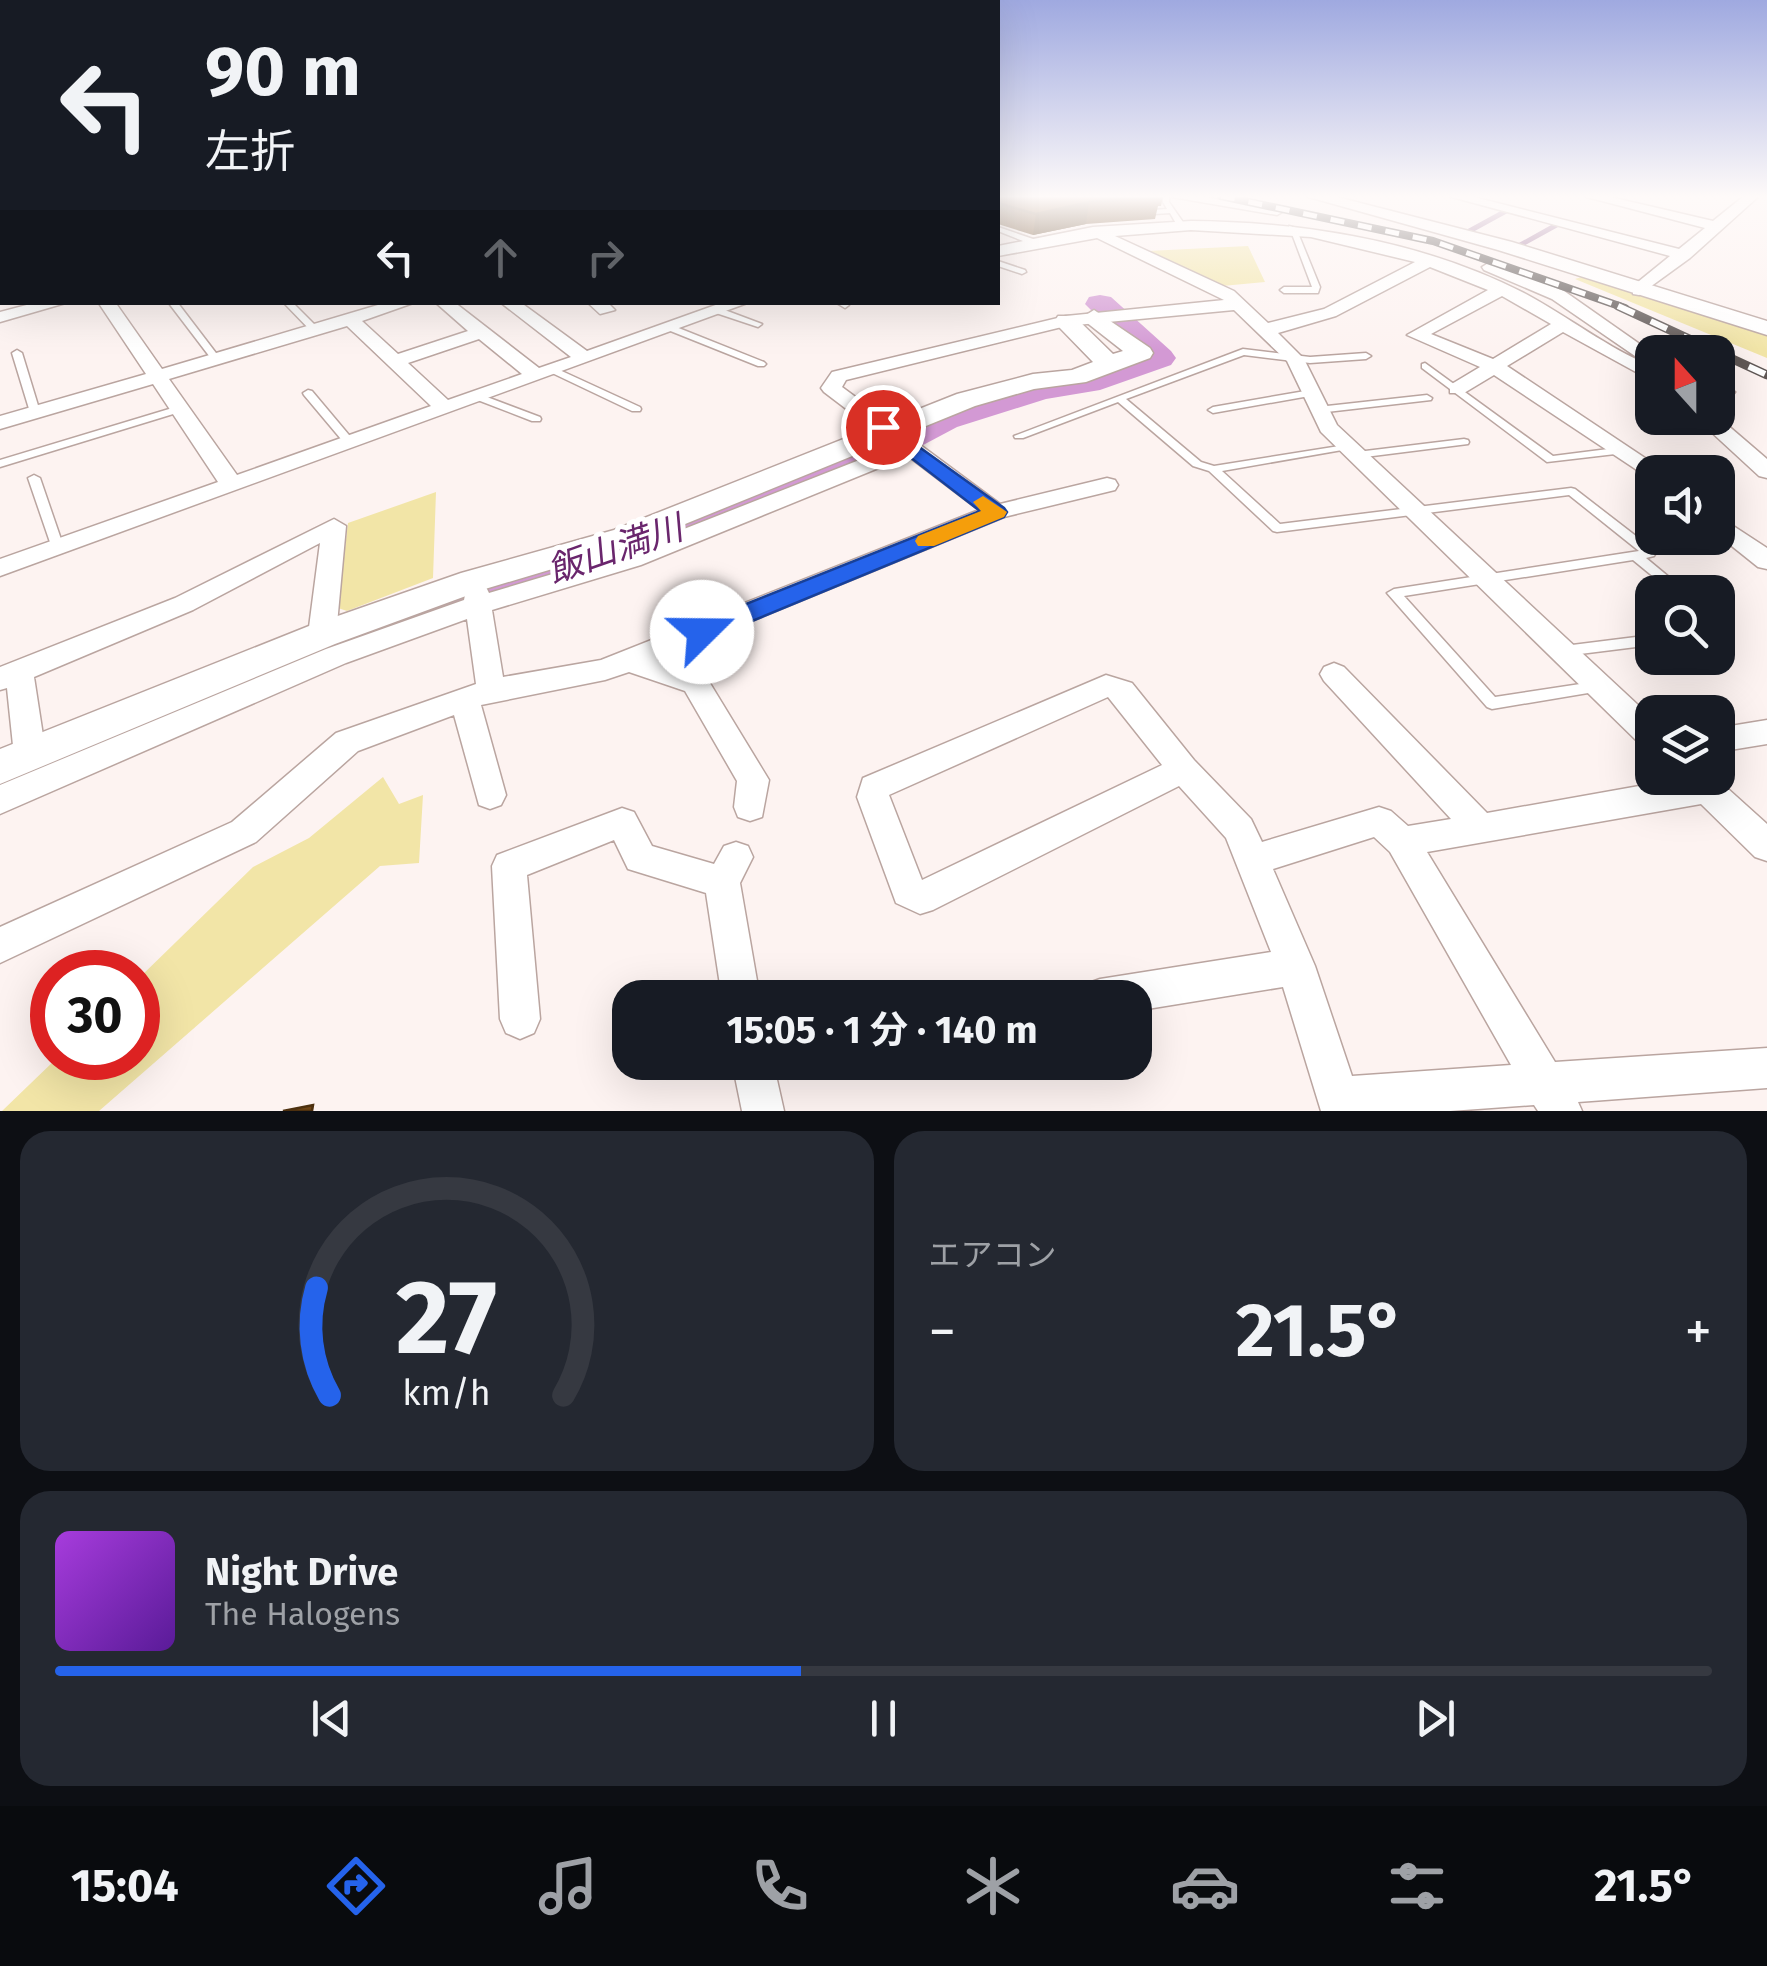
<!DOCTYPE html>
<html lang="ja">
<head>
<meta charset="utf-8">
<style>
	body { margin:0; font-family:"Fira Sans","Noto Sans JP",sans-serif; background:#242831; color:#f1f3f6; height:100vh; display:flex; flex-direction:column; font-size:38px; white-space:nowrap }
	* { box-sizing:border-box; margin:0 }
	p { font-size:32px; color:#9ea1a6 }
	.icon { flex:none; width:55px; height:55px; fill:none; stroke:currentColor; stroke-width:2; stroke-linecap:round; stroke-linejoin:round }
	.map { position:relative; height:1111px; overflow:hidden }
	.sheet { display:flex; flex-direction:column; gap:20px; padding:20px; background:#0d0f14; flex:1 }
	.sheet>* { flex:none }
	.hud { position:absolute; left:0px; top:0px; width:1000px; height:305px; box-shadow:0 10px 40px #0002; background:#171b24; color:#f1f3f6; overflow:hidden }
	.needle { width:65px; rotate:339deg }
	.buttons { position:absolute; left:1635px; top:335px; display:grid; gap:20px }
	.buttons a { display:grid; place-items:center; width:100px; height:100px; border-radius:20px; background:#171b24; box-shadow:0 10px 40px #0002; font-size:50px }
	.speed { position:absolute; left:30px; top:950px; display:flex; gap:20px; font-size:50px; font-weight:700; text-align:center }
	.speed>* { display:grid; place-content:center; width:130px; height:130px; border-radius:50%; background:#171b24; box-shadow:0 10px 40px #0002; line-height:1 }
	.speed .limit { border:15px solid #d22; background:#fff; color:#111 }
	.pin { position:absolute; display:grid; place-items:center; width:85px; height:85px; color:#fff; margin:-42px; border:5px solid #fff; border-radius:50%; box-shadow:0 2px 10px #0007 }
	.me { position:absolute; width:110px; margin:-55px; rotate:68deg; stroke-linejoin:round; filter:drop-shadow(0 0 8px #0008) }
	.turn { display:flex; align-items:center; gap:35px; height:210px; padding:0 40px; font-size:45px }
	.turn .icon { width:130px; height:130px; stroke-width:2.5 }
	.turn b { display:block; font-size:70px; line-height:85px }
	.lanes { display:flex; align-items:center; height:95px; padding:0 40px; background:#0003; justify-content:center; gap:50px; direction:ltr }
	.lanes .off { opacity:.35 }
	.big { font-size:75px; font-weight:700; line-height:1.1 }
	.sheet .widget { flex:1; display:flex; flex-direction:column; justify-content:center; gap:15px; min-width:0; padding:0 35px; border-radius:30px; background:#242831 }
	.sheet .dial { align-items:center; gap:0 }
	.dial svg { height:260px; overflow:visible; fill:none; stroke:#363941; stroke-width:7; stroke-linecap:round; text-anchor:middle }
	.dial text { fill:#f1f3f6; stroke:none }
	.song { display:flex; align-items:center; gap:30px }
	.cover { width:120px; height:120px; border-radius:15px; background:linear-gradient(135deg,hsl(280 70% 55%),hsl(270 70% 35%)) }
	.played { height:10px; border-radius:5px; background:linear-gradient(90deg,#2563eb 45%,#363941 45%) }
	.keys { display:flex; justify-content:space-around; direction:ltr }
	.heat { display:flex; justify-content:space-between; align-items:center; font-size:55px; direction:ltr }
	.sheet .tiles { flex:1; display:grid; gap:20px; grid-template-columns:1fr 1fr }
	.widget:last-child { grid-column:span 2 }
	.trip { position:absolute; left:612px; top:980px; width:540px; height:100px; border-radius:30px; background:#171b24; box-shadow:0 10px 40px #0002; font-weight:700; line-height:100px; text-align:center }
	.tab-bar { display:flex; height:160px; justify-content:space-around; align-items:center; background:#090b0e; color:#9ea1a6 }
	.tab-bar .icon { width:70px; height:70px }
	.tab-bar .selected { color:#2563eb }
	.tab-bar b { font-size:45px; color:#f1f3f6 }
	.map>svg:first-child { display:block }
	.green { fill:#f2e5a7 }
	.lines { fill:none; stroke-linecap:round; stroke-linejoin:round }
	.stream { stroke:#9e739b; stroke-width:5 }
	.river { fill:#d399d4; fill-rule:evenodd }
	.service-casing { stroke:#baa5a0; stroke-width:3 }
	.minor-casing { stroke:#baa5a0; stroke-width:3 }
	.tertiary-casing { stroke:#baa5a0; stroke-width:3 }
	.service { fill:#fff; fill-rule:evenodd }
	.minor { fill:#fff; fill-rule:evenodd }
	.tertiary { fill:#fff; fill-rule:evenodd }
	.rail-far1-casing { stroke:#605856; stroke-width:8 }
	.rail-casing { stroke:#605856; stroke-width:9 }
	.rail-far1 { stroke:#fff; stroke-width:5; stroke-dasharray:14; stroke-linecap:butt }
	.rail { stroke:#fff; stroke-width:6; stroke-dasharray:18; stroke-linecap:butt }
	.wall { fill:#5f3a12 }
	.shaded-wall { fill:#4d300f }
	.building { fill:#6e4415; stroke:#4d300f; stroke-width:2.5 }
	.route { fill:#2563eb; stroke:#184099; stroke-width:2.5 }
	.slow { fill:#f59e0b }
	.labels { text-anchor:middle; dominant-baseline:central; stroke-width:10; stroke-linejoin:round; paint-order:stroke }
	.water-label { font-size:35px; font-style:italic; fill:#6a266d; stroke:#fff }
</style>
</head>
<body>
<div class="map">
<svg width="1767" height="1111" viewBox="0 0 1767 1111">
	<rect width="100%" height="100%" fill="#fdf3f1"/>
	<path class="green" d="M1248,246l17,36 -43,4 -74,-35z
		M1585,276l182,54v28l-192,-79z
		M436,492l-3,86 -86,33 -9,-3 10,-85z
		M383,777l16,27 24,-9 -4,68 -39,3 -281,245h-97l55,-53h81v-79l115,-112 56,-29z"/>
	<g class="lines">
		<path class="stream" d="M1464,234l42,-23
			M1515,248l45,-25"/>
		<path class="river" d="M1100,295l11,2 60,54 5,7 -5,7 -71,25 -54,9 -89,28 -47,25 -266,108 -150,44 -143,55 -351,150v-49l315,-127 145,-51 152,-42 270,-104 49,-25 97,-30 54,-8 54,-18 -51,-51 4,-7z"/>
		<g class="service-casing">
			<path id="service" d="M1163,196h6v6l16,23 -1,2h-6l-8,-14 -31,2 -4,-2 4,-2 28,-2 -4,-7z
				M1289,226l7,2 24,59 -2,6h-34l-4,-3 4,-3h28z
				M998,227l41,14 1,2 -7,2 -35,-14z
				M998,261l27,9 1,2 -4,2 -24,-8z
				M168,302h9l42,55v4h-6z
				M283,302h9l26,26v4h-6z
				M835,302h12l2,3 -4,3z
				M716,309h6l40,15 -4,3 -42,-14z
				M671,325l93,37 2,2 -2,2h-6l-90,-36 -1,-2z
				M1243,349l67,8 56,-4 5,3 -5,3 -56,4 -66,-8 -118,44 75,63 13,4 138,-22 1,2 -1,2 -4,1 -126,22 58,53 291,-36 4,1 79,61 2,3 -2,3 -8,2 41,34h-15l-39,-32 -229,36 91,101 105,-16 5,1 2,4 -2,4 -5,1 -108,18 -5,-2 -100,-114 7,-4 245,-38 -70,-56 -292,37 -4,-1 -64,-60 -16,-5 -75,-64 -95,36h-8l-1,-2z
				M17,350l5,3 18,59 -1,2h-8l-1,-2 -18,-59z
				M1425,363l128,93 71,-9 5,3 -5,3 -77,9 -125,-94v-4z
				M553,367l87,40 1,2 -1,2h-8l-82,-39v-4z
				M1730,389l5,3 -13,16 -4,1v-9l8,-10z
				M308,390l4,1 42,50 1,2 -1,2h-8l-42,-50 -1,-2z
				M1311,390l5,3 -1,2 -102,18 -5,-3 5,-3z
				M479,394l61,23 1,2 -1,2h-8l-57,-22 -1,-2z
				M1427,395l5,3 -1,2 -113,13 -5,-3 5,-3z
				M179,406l4,1v4l-183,56v-7z
				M1464,439l4,1 1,2 -1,2 -111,14 -5,-3 5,-3z
				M34,475l6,3 24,70 -2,3 -4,1 -6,-4 -24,-70z
				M1718,618c6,2 11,7 15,13l-2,3 -13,3z
				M1652,635v10l-88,11 -5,-1 -2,-4 2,-4 5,-1z"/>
		</g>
		<g class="minor-casing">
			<path id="minor" d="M1166,196h33l85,15 -7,4z
				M1448,196h22l209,53 26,-21 -122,-32h23l107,25 31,-25h15l-69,62 -51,37 -6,-1v-8l37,-30z
				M1191,221c114,1 232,20 335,73 43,23 81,54 126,72v13l-7,-2 -82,-45 -56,34 153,102 3,4h-11v8l-158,-105 -30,18h-14v-8l30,-18 -73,-32 81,-45 -58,-23 -94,49 -58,17 26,26 33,66 315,293v30l-11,-3 -320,-313 -34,-71 -53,-51 -168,16 -220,54 -4,7 158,117 107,-26 8,2 3,5 -3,5 -111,27 -347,143 48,15 64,105 -7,37 -12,4 -12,-4 -4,-10 3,-26 -52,-90 -56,-19 -24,8 -124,25 25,90 -5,10 -11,4 -11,-4 -25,-90 -96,36 -102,91 -256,121v-36l232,-105 104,-89 140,-49 -9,-65 -121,44 -346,151v-29l326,-136 138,-49 3,-15h18l4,8 134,-40 272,-107 -71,-54 -3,-4 11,-16 234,-56 158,-16 -127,-62 -99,18v-10l95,-19zM1191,230l120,7 104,25 -91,47 -56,14 -34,-32 -119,-55zM1502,296l49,28 -58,35 -62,-25zM908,456l71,54 -378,150 -98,17 -11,-67 149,-45z
				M0,231l2,1v8l-2,1z
				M2,258v11l-2,1v-11z
				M1490,262l74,29 87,61 -2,4h-14l-83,-57 -68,-29 -2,-3z
				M38,302h31l-69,20v-10z
				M98,302h17l47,67 226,-67h28l-54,19 36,33 70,-23 -33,-29h19l85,66 32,-11 -71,-55h20l67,49 137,-49h26l-750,274v-17l218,-77 -65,-98 -153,45v-13l146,-42zM347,326l84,80 -194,69 -68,-96zM479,339l43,35 -74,26 -40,-37z
				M587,302h20l8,8 -15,4z
				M1718,417l49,42v19l-8,-2 -63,-58z
				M1718,516l49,32v21l-9,-2 -40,-32z
				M334,519l12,7 -10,109 -4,7h-20l-4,-7 12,-92 -127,67 -159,67 12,78 -5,9 -11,4 -11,-4 -5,-9 -7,-67 -7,2v-23l175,-69z
				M1334,663l10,4 143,146 197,-35h32l51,46v37l-12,-4 -54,-53 -274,48 128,210 212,-14v40l-189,14 4,9h-44l-4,-6 -84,6h-129l-38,-124 -148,24v-13h-54l5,-14 14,-5 171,-27 -45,-114 -47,-52 -246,124 -13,4 -24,-11 -39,-106 6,-19 243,-103 26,8 62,77 57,59 11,23 117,-35 12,4 17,15 43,-7 -127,-138 -4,-7 4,-7zM1108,697l54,68 -240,115 -33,-85zM1374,837l16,15 121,213 -159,11 -37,-110 -42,-97z
				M1767,720v24l-49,8v-24z
				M622,808l12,4 18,34 62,18 10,-18 12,-4 12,4 5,11 -13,26 20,115h-38l-16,-105 -78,-24 -14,-29 -87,35 13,144 -6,14 -14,6 -14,-6 -6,-14 -8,-153 5,-11z
				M732,1062h41l11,49h-42z"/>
		</g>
		<g class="tertiary-casing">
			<path id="tertiary" d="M1305,196h28l179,46 255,79v14l-269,-85z
				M1094,310l56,38 3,5 -3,5 -64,24 -52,7 -59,17 -339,138 -151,45 -150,55 -335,140v-35l309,-123 152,-53 153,-43 343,-136 76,-20 39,-4 21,-8 -35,-36 -3,-5 3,-5h16l39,38 10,-3 -37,-29 -3,-5z"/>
		</g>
		<use href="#service" class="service"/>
		<use href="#minor" class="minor"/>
		<use href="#tertiary" class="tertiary"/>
		<g class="rail-far1-casing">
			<path id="rail-far1" d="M1221,196l212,45 192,67"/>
		</g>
		<g class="rail-casing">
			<path id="rail" d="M1618,306l149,69"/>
		</g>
		<use href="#rail-far1" class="rail-far1"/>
		<use href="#rail" class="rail"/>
	</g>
	<path class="wall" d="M998,196h165l-2,10h-3l-3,13 -69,5 -53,11 -35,-11z"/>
	<path class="shaded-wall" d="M1089,202l-3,22 -53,11 3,-21z"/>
	<path class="building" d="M998,196h103l4,4 54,-2 -70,4 -53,12 -38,-11z
		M313,1105l-1,6h-29z"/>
	<linearGradient id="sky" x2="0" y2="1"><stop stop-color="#9fa9e0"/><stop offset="0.56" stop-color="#fefaf9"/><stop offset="1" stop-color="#fefaf9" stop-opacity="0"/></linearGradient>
	<rect width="1767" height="351" fill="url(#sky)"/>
	<path class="route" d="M883,421l121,87 3,4 -3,5 -293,121h-18l-4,-6 4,-7 287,-114 -104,-80v-8z"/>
	<path class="slow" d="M983,496l24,16 -3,5 -70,29h-16l-3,-5 3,-5 63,-25 -8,-9z"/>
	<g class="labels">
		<g class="water-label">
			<text transform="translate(615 549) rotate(-19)">飯山満川</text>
		</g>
	</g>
</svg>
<div class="buttons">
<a><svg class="needle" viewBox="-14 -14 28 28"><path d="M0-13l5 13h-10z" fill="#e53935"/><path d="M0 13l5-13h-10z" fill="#9ea1a6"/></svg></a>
<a><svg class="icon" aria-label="sound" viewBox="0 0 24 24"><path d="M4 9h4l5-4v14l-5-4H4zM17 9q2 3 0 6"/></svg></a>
<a><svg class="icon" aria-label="search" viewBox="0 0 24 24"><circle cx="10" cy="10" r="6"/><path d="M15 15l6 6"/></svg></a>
<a><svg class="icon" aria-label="layers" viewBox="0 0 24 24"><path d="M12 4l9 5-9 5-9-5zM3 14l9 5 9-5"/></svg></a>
</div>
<div class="speed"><div class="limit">30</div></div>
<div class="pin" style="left:883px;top:427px;background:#d93025"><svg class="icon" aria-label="arrive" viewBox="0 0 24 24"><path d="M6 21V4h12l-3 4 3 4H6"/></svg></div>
<svg class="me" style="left:702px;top:632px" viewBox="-20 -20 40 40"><circle r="19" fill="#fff"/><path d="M0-13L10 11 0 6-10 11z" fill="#2563eb"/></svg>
<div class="trip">15:05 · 1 分 · 140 m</div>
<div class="hud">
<div class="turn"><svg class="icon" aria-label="left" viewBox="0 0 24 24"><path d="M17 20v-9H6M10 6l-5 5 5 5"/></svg><div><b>90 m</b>左折</div></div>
<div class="lanes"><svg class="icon" aria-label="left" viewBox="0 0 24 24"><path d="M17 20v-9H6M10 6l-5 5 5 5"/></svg><svg class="icon off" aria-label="ahead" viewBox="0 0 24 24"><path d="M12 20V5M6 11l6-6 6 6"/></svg><svg class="icon off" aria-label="right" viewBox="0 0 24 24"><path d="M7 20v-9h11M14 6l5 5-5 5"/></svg></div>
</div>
</div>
<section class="sheet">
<div class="tiles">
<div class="widget dial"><svg viewBox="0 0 100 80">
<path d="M14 69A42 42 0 1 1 86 69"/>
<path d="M14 69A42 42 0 0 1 10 36" stroke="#2563eb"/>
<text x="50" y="56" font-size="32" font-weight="700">27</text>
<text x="50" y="72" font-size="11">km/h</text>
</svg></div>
<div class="widget"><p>エアコン</p>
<div class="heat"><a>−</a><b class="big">21.5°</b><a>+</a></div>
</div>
<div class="widget">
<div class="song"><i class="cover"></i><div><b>Night Drive</b><p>The Halogens</p></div></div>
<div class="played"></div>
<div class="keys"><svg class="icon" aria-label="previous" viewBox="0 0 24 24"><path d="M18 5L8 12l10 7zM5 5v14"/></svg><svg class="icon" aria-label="pause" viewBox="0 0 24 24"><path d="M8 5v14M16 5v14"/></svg><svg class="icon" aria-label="next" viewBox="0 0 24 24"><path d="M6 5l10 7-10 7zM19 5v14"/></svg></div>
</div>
</div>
</section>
<nav class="tab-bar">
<b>15:04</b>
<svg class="icon selected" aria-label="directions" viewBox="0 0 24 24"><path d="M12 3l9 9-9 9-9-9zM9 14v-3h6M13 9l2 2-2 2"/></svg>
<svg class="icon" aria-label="music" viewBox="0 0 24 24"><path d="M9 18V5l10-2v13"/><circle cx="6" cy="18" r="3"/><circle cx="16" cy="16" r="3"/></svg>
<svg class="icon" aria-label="phone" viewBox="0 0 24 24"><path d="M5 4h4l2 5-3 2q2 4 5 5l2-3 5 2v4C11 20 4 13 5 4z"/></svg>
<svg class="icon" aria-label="climate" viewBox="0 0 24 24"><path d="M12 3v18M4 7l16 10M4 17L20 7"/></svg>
<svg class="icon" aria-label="car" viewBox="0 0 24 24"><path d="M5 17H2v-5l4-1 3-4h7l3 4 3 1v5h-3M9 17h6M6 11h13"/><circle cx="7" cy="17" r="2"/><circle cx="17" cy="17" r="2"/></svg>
<svg class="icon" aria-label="filters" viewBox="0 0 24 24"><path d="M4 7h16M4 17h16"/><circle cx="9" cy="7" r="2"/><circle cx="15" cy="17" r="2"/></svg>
<b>21.5°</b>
</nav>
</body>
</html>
